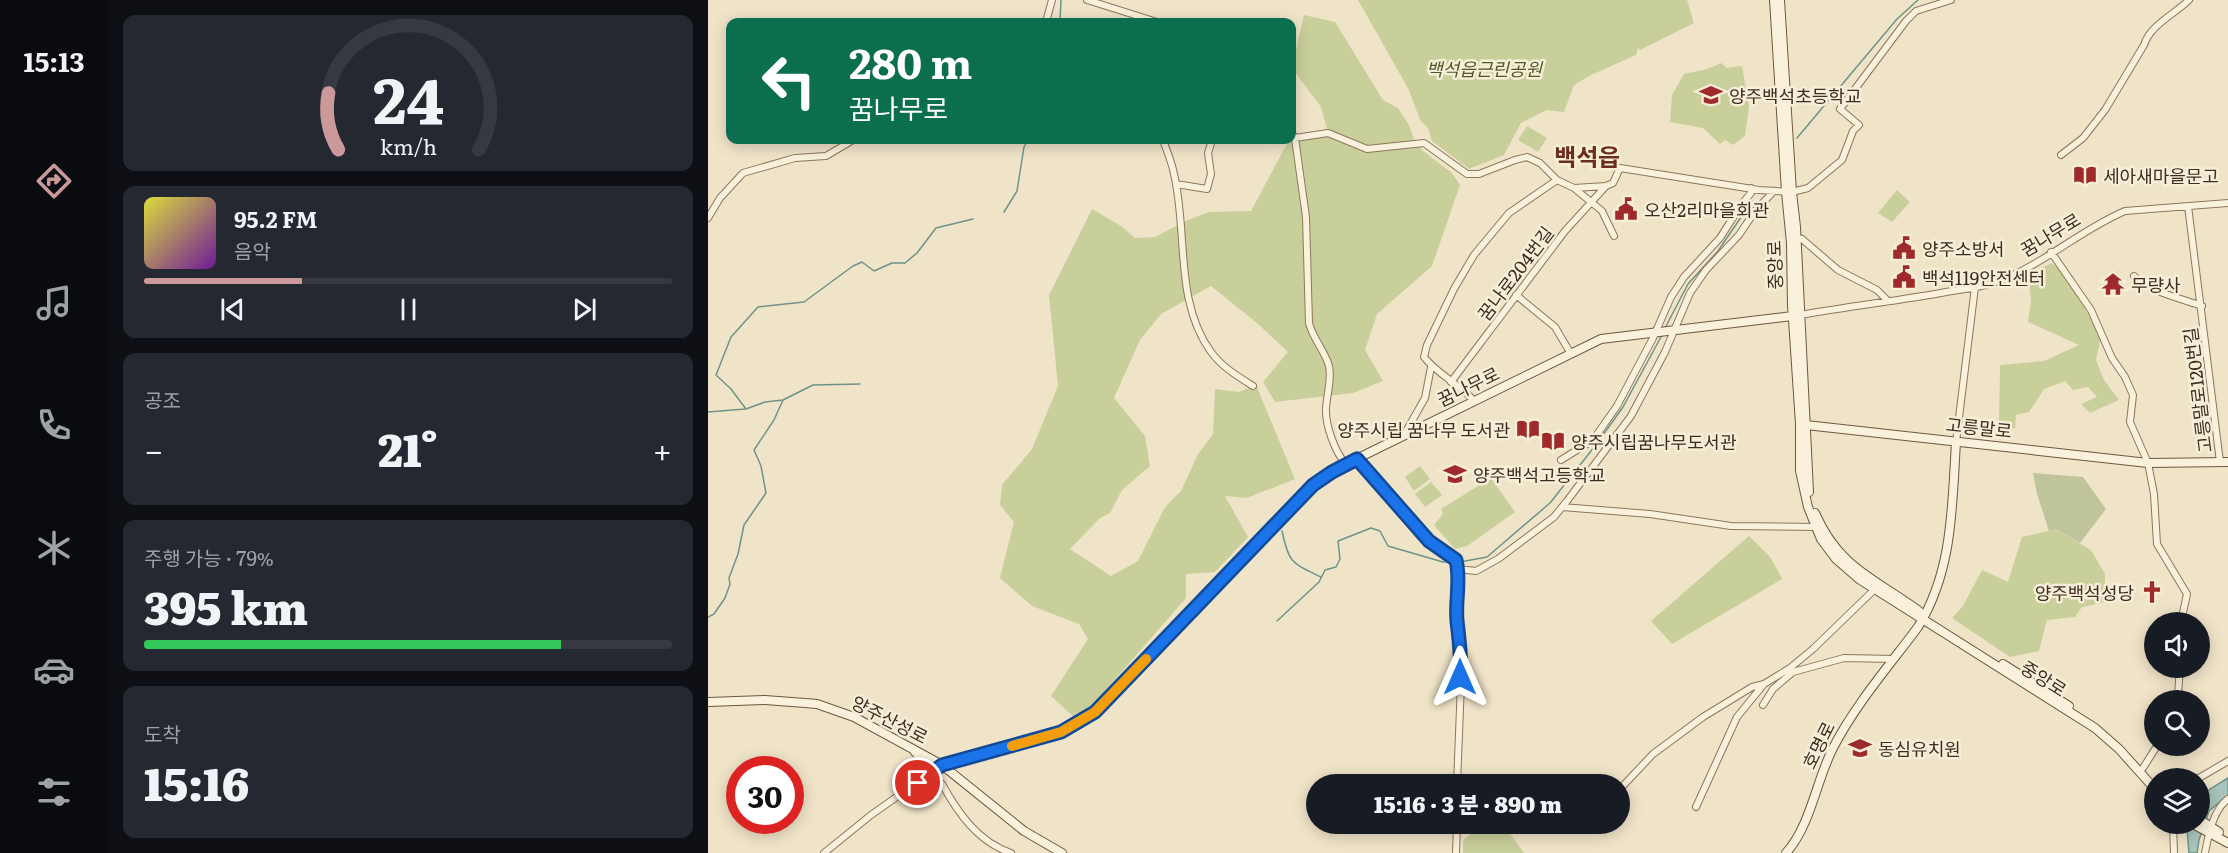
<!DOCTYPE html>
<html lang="ko">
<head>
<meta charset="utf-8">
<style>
	body { margin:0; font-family:Literata,"Noto Sans KR",serif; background:#242831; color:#f1f3f6; height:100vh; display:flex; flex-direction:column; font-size:22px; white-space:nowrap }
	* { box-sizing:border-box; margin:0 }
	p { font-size:20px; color:#9ea1a6 }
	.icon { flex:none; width:33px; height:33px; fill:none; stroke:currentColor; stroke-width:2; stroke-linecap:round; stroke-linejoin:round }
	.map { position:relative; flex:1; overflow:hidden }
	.drawer { display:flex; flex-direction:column; gap:15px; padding:15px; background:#0d0f14; width:600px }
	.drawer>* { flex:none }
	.banner { position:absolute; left:18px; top:18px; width:570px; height:126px; border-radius:12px; box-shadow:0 3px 15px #0003; background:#0b6e4f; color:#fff; overflow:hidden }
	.fabs { position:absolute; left:1436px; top:612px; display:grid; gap:12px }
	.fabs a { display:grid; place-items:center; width:66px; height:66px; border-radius:50%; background:#171b24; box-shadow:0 3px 15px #0003; font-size:30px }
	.speed { position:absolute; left:18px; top:756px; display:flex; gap:12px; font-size:30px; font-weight:700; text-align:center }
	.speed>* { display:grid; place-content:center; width:78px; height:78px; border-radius:50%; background:#171b24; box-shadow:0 3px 15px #0003; line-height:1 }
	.speed .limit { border:9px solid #d22; background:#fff; color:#111 }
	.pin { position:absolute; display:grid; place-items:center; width:51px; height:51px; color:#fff; margin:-26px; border:3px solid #fff; border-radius:50%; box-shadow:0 2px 6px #0007 }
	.me { position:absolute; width:66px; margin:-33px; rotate:0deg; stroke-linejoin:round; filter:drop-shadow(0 0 4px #0008) }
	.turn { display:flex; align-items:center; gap:21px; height:126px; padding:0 24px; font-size:27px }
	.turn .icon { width:78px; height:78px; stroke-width:2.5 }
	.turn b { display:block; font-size:42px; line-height:51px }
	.big { font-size:45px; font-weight:800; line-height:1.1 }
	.drawer .card { flex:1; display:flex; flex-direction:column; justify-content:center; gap:9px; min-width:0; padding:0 21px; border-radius:12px; background:#242831 }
	.drawer .dial { align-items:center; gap:0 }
	.dial svg { height:156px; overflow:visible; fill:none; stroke:#363941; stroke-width:7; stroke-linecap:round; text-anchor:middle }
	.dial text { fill:#f1f3f6; stroke:none }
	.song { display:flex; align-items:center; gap:18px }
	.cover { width:72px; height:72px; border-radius:9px; background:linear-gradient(135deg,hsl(60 70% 55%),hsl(280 70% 35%)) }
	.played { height:6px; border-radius:3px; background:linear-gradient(90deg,#cc999b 30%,#363941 30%) }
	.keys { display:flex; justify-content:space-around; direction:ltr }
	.heat { display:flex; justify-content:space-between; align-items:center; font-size:33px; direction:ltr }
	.charge { height:9px; border-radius:4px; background:linear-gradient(90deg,#34c759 79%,#363941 0) }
	.trip { position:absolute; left:598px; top:774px; width:324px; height:60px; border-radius:30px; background:#171b24; box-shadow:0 3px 15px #0003; font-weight:800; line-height:60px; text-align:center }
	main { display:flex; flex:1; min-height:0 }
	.menu { display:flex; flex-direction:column; width:108px; justify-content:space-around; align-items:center; background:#090b0e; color:#9ea1a6 }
	.menu .icon { width:42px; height:42px }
	.menu .selected { color:#cc999b }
	.menu b { font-size:27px; color:#f1f3f6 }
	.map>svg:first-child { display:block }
	.green { fill:#c9cf9b }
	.cemetery { fill:#bfc49a }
	.water { fill:#a9c4bc; stroke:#6f938a; stroke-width:1.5 }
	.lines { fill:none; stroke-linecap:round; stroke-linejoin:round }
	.stream { stroke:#6f938a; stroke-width:1.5 }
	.street-casing { stroke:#8d765c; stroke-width:8 }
	.secondary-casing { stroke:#6f573f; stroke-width:10 }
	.street { stroke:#faf1dc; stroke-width:6 }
	.secondary { stroke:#faf1dc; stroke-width:8 }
	.route-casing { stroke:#114b97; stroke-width:15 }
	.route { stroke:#1a73e8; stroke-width:10 }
	.slow { stroke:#f59e0b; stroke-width:10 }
	.labels { text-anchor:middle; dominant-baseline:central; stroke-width:5; stroke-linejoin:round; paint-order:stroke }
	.park-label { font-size:18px; font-style:italic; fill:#4d5a26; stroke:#f7eed8 }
	.poi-label { font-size:18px; fill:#3d2e20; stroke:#f7eed8; text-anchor:start }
	.street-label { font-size:18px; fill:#3d2e20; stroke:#f7eed8 }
	.district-label { font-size:24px; font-weight:bold; fill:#6b2e1e; stroke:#f7eed8 }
</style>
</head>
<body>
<main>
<nav class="menu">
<b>15:13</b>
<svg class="icon selected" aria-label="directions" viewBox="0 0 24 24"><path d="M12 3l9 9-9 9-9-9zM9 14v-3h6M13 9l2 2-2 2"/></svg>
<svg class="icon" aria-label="music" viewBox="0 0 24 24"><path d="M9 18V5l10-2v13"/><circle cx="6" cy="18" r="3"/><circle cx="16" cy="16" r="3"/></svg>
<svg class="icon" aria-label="phone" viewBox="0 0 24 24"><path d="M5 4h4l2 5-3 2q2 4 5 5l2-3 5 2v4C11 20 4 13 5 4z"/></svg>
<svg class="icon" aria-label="climate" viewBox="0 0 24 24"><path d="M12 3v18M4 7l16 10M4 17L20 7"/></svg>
<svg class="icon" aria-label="car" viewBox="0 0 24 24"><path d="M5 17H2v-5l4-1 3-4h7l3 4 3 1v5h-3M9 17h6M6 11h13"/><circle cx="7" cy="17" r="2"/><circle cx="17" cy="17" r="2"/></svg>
<svg class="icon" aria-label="filters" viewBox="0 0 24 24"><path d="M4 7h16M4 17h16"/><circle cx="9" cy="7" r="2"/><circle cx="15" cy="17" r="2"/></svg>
</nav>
<section class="drawer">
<div class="card dial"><svg viewBox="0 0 100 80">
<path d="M14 69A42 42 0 1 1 86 69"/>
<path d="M14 69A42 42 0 0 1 9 40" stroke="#cc999b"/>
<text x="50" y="56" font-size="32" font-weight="700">24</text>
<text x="50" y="72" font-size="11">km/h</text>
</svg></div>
<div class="card">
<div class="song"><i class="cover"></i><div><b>95.2 FM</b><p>음악</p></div></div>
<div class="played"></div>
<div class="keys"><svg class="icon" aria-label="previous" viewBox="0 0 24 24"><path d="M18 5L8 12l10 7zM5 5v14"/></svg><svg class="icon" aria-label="pause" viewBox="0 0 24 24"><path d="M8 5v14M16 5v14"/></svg><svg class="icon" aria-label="next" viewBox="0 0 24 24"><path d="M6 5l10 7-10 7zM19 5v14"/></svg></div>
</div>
<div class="card"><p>공조</p>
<div class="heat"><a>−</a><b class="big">21°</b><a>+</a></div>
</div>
<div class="card"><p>주행 가능 · 79%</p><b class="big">395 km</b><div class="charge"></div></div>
<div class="card"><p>도착</p><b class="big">15:16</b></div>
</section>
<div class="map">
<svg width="1520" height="853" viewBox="0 0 1520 853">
	<rect width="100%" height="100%" fill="#f0e4c8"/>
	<path class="green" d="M650,0h329l7,23 -54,27 -2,-2 -2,7 -45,20 -17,10 -10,27 -17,-2 -26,13 -17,32 -35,14 -37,-28 -4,-13 -8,-8 -11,-30z
		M596,15l31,7 48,78 15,8 11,17 5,14 9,12 29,22 8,12 -28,81 -55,48 -12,36 18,31 -30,12 -78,9 -12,-20 25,-30 -30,-28 -47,-38 -50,28 -21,26 -26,58 31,38 5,30 -28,24 -12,23 -10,5 -30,31 41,27 27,-15 27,-54 16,-16 17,-37 15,-20 2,-45 24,3 17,-7 39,94 -48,19 -22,-2 23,41 -33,35 -29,2v24l-95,109 -15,12 -25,-23 37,-57 -9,-15 -47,-18 -32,-28 14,-56 -14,-17 2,-20 30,-36 26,-63 -9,-91 43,-86 29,17 14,12 20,-1 33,-17 21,-8 42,-1 37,-69 7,-4 33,-5 -7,-26 -29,-39z
		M1014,63l4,5 16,-2 7,40 -4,30 -12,9 -8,-5 -5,4 -17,-16 -33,-6 2,-27 12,-21 23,-5z
		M819,126l20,12 -9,14 -20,-12z
		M1189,190l13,12 -18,20 -14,-9z
		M1344,263l14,12 35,62 -5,23 8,20 15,20 -29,13 -9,-9 16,-7 -9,-10 -15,3 -8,-9 -21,8 -15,23 -13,3 -1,14 -16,-6 1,-58 44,-4 35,-16 -51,-23 3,-22 -3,-26z
		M712,466l10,13 -16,12 -9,-14z
		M783,478l24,34 -48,34 -12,3 -21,-24 9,-11 -2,-5z
		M723,482l11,13 -17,12 -10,-13z
		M1348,529l35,21 14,24v28l-23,5 -7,10 -28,3 -8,31 -29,6 -58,-39 11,-12 19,-36 26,12 14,-45z
		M1041,536l22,22 11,21 -110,65 -21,-23z
		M776,824h19l21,29h-61v-13z"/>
	<path class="cemetery" d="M1325,473l50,4 23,32 -26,34 -24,-14 -7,2 -12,-37z"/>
	<path class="water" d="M1520,778v17l-19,16 -10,29 -2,13h-8l-2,-24 2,-5h10c0,-32 3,-30 29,-46z"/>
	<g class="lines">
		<path class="stream" d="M352,22l1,-22
			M1089,138l100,-119 21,-19
			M296,212l13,-21 7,-44 4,-7
			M957,328l23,-44 30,-33 34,-50
			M75,400l-18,2 -19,7 -15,-20 -15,-14 15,-38 27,-30 46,-5 49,-36 9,-4 12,9 18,-8h13l12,-10 19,-25 37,-9
			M0,412l37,-3
			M574,531c7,33 10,32 39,46
			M752,562l27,-5 63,-54 45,-57 28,-39 39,-72
			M0,617l6,-3 11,-16 5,-14 -1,-6 9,-24 6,-29 22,-32 -5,-27 -7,-16 20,-30 9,-20 30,-15 47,-1
			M569,621l42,-39 6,-12 11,-3 4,-8 -2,-18 33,-13 9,3 8,15 55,16h12"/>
		<g class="street-casing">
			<path id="street" d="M379,0l70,22
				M338,22l6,-22
				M584,133l3,5 33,-5 39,16 57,-6 43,31h12l36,-14 12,-3 13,6 17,17 17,8 32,-2 7,-3 7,-15 139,22 33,2 16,-4 34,-28 11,-29 6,-6 -19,-16 66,-88 10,-10 35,-11
				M587,138l11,79 3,106c4,16 16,28 20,43 3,15 -2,27 -3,42 -1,16 9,45 20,56
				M455,140c4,11 9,23 11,34 14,58 0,127 37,178 11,15 26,24 42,34
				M1353,155l22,-17 22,-28 39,-65c6,-20 31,-31 45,-45
				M468,184l31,5 4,-15 -3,-21 4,-13
				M866,188l28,23 12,25
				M1480,206l32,256
				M0,218l12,-20 23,-25 52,-15 31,-2 27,-16
				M1089,238l5,1 36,31 39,20 11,11
				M1343,252l40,58 21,48 13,19 8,18 -3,27 18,41 6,31 3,50 30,50 -6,28
				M1426,276c13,15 49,23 68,30
				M808,295l39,32 16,27
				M1093,315c48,-9 97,-14 145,-23 17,-3 34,-4 50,-10 46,-16 84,-52 129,-71l103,-8
				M743,382l114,-151 41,-45
				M766,401c-14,-17 -36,-26 -50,-44l3,-12 27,-56 20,-34 35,-42 48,-33
				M696,435l21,-37 6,-31
				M1248,442l19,-155
				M649,459l72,82 27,19 3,13 -2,46 5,39 -5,126
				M853,460l32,-20 24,-34 36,-68 18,-41 13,-20 36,-39 21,-33 10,-12v-5
				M854,507l88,7 81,12 86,1
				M750,569l18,2 22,-12 56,-42 13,-16 64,-85 34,-64 25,-59 16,-23 33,-35 16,-24 19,-20
				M1467,700l3,-6 2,-26
				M1055,705l10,-16 20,-17 51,-14 50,1
				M1435,768l14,-22
				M1491,778l29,-17
				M234,784c16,29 36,58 69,69
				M912,789l33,-35 50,-37 49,-30 12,-3
				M988,807l41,-90 27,-33 26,-16 23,-19 64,-62
				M1465,824l1,29
				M116,853l47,-38 71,-50
				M748,853l1,-29
				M1497,853c3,-17 8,-43 23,-54"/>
		</g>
		<g class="secondary-casing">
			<path id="secondary" d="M1066,0l12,192 5,51 1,62 8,119v47l8,36 13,32 15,20 23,20 236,149 24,21 35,39
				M1072,0l12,192 4,35 13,265
				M1098,425l342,38 80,-1
				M1107,513c24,55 59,65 104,98
				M1295,664l66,42
				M0,702l57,-2 40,3 12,1 37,13 88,48 82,66 38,22
				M207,752c10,9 6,21 2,32
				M234,765l119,-33 34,-20 204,-214 24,-21 23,-13 255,-125 200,-24
				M1491,819l20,13
				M1485,824l35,19
				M1078,853c25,-28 30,-72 47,-105 22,-43 56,-82 85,-121 35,-56 34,-121 38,-185"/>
		</g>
		<use href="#street" class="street"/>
		<use href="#secondary" class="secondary"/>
	</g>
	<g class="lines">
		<g class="route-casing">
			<path id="route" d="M210,783l24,-18 119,-33 34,-20 218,-227 19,-13 25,-13 72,82 27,19c5,21 -1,40 1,61 2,19 5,37 3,56"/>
		</g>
		<use href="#route" class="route"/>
		<path class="slow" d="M304,746l49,-14 34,-20 51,-53"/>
	</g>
	<defs>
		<g id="school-bare" transform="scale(1.8)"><path d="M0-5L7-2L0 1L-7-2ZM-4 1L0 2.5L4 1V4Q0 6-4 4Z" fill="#9e2a2b" stroke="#f7eed8" stroke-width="2.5" paint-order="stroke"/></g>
		<g id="library-bare" transform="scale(1.8)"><path d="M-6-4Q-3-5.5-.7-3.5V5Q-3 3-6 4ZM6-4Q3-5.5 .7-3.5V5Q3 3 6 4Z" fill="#9e2a2b" stroke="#f7eed8" stroke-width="2.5" paint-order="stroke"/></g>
		<g id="civic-bare" transform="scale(1.8)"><path d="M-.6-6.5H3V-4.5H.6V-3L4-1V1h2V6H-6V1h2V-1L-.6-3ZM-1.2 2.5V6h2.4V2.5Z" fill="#9e2a2b" stroke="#f7eed8" stroke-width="2.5" paint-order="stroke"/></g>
		<g id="temple-bare" transform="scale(1.8)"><path d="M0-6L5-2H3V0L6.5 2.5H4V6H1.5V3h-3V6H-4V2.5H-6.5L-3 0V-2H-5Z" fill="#9e2a2b" stroke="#f7eed8" stroke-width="2.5" paint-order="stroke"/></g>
		<g id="church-bare" transform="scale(1.8)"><path d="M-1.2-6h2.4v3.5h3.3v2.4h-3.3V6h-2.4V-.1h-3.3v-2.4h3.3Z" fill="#9e2a2b" stroke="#f7eed8" stroke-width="2.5" paint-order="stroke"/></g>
	</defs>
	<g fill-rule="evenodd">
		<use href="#school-bare" x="1003" y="95"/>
		<use href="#library-bare" x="1377" y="175"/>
		<use href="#civic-bare" x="918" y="209"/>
		<use href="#civic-bare" x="1196" y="248"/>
		<use href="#civic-bare" x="1196" y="277"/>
		<use href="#temple-bare" x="1405" y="284"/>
		<use href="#library-bare" x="820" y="429"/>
		<use href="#library-bare" x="845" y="441"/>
		<use href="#school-bare" x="747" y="474"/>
		<use href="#church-bare" x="1444" y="592"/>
		<use href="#school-bare" x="1152" y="748"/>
	</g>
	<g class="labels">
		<g class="park-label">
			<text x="776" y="68">백석읍근린공원</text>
		</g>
		<g class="poi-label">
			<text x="1021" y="95">양주백석초등학교</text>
			<text x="1395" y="175">세아새마을문고</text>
			<text x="936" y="209">오산2리마을회관</text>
			<text x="1214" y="248">양주소방서</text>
			<text x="1214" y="277">백석119안전센터</text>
			<text x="1423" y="284">무량사</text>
			<text x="802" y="429" text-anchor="end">양주시립 꿈나무 도서관</text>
			<text x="863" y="441">양주시립꿈나무도서관</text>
			<text x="765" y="474">양주백석고등학교</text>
			<text x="1426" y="592" text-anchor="end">양주백석성당</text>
			<text x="1170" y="748">동심유치원</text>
		</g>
		<g class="street-label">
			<text transform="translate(1342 234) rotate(-31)">꿈나무로</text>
			<text transform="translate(1066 265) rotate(-92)">중앙로</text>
			<text transform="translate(807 273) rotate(-53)">꿈나로204번길</text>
			<text transform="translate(760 386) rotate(-26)">꿈나무로</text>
			<text transform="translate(1489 390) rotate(-97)">고릉말로120번길</text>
			<text transform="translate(1271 427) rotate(6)">고릉말로</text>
			<text transform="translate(1336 678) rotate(32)">중앙로</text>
			<text transform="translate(182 719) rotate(27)">양주산성로</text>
			<text transform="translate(1110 745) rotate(-64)">호명로</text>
		</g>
		<g class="district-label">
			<text x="879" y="155">백석읍</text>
		</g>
	</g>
</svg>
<div class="fabs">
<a><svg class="icon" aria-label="sound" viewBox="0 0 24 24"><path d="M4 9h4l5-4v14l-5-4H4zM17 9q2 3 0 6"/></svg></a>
<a><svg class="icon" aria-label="search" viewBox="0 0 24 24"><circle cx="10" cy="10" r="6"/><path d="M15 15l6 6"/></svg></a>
<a><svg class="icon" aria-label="layers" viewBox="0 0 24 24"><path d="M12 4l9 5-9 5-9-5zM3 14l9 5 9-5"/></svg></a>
</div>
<div class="speed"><div class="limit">30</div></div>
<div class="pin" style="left:210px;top:783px;background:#d93025"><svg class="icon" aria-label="arrive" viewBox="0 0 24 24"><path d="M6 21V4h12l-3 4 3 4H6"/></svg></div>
<svg class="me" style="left:752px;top:677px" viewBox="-20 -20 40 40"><path d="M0-17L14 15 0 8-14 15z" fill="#1a73e8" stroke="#fff" stroke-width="4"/></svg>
<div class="trip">15:16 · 3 분 · 890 m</div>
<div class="banner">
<div class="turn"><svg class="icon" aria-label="left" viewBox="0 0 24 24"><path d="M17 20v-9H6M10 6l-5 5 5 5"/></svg><div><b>280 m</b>꿈나무로</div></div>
</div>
</div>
</main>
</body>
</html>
